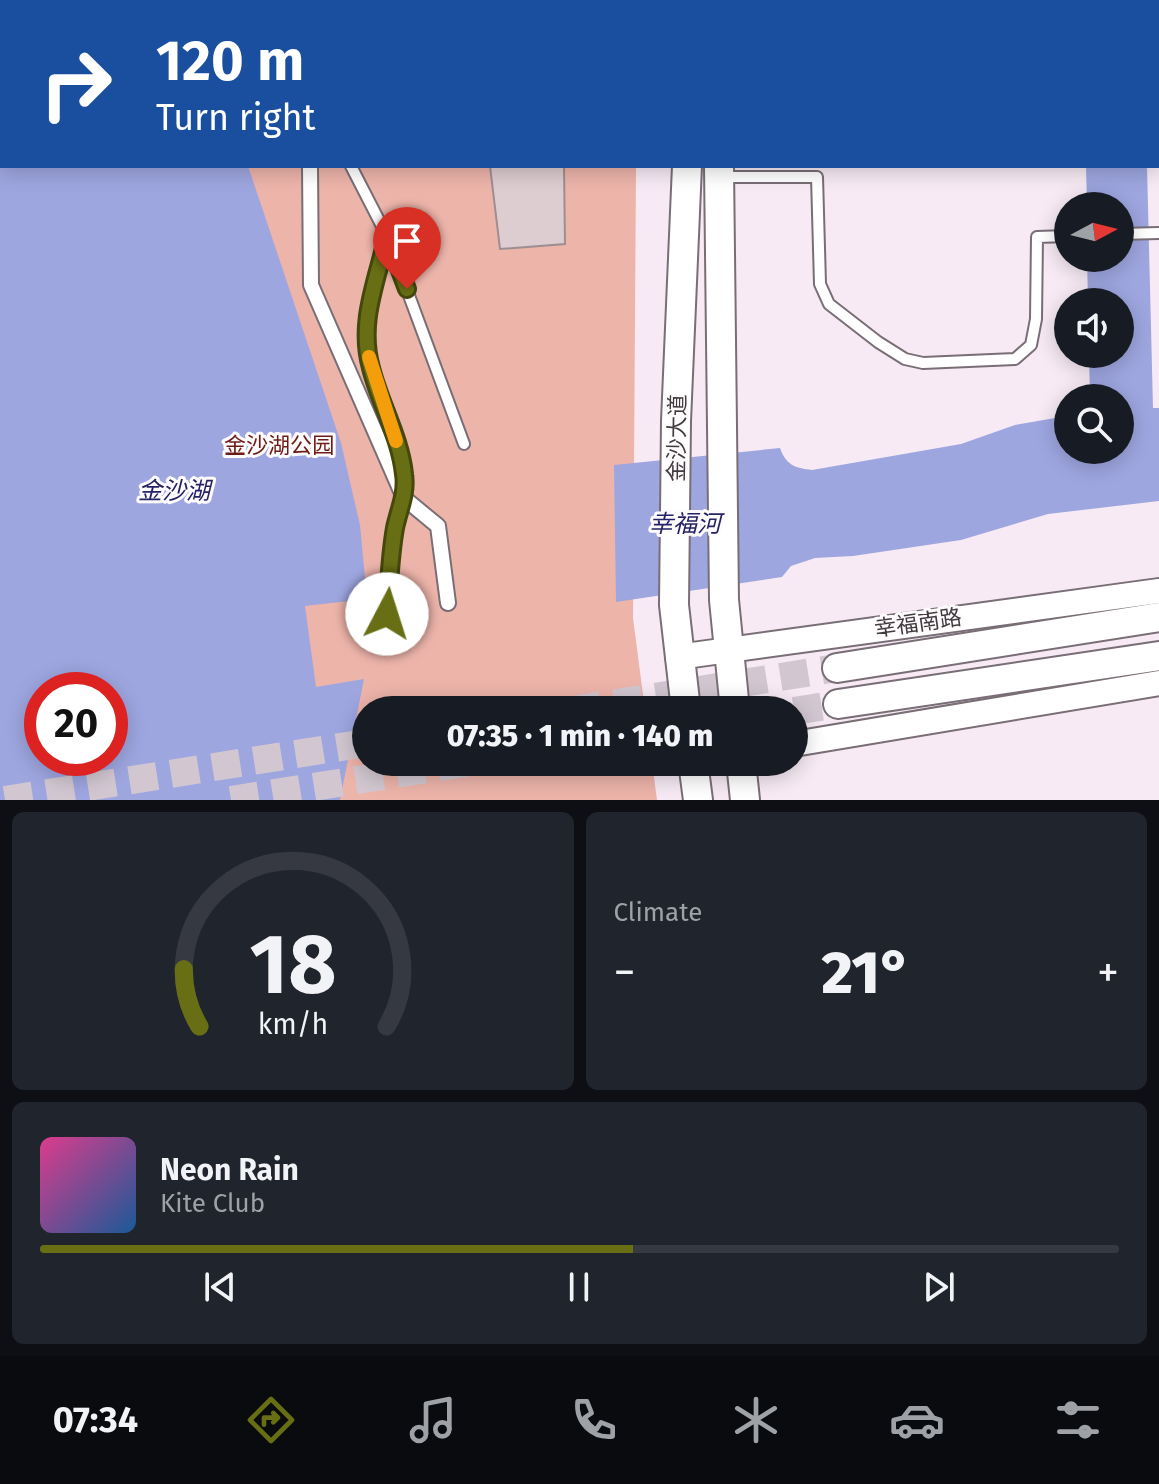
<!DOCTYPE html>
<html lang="en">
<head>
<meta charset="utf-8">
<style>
	body { margin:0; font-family:"Fira Sans","Noto Sans SC",sans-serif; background:#20242c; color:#f1f3f6; height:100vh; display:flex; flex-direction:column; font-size:30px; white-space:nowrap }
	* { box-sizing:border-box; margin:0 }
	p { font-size:26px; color:#9ea1a6 }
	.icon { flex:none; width:44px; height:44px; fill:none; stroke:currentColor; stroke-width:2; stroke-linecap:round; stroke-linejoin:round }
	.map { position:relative; height:800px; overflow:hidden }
	.drawer { display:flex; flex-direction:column; gap:12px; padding:12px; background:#0d0f14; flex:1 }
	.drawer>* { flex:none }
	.top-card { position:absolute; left:0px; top:0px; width:1160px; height:168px; box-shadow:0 4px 20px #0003; background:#1a4fa0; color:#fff; overflow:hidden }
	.needle { width:52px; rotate:83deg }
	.tools { position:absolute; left:1054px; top:192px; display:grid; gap:16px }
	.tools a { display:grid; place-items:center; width:80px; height:80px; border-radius:50%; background:#171b24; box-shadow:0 4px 20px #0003; font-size:40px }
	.speed { position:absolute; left:24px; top:672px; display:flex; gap:16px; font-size:40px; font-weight:700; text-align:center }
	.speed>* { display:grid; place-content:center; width:104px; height:104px; border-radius:50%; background:#171b24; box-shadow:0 4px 20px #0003; line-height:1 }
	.speed .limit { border:12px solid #d22; background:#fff; color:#111 }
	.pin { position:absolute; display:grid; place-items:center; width:68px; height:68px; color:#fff; margin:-82px -34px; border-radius:50% 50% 50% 0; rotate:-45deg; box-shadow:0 0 8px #0007 }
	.pin .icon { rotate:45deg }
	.me { position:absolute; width:88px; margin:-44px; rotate:5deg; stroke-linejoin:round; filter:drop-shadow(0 0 6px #0008) }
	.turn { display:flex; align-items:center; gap:28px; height:168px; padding:0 24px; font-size:36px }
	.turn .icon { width:104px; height:104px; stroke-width:2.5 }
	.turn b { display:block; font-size:56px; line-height:68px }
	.big { font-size:60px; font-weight:800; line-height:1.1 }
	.drawer .tile { flex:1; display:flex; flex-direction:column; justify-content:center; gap:12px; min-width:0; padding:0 28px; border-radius:12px; background:#20242c }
	.drawer .dial { align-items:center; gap:0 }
	.dial svg { height:208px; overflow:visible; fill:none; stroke:#363941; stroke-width:7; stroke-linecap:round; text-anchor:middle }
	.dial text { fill:#f1f3f6; stroke:none }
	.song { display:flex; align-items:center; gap:24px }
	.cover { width:96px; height:96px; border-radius:12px; background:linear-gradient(135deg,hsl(330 70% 55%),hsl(210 70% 35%)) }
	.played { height:8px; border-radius:4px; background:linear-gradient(90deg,#686e13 55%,#363941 55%) }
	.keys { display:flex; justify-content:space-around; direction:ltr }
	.heat { display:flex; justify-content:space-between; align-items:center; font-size:44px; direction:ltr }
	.drawer .tiles { flex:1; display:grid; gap:12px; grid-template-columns:1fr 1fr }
	.tile:last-child { grid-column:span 2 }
	.trip { position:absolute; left:352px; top:696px; width:456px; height:80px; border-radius:40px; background:#171b24; box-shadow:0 4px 20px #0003; font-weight:800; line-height:80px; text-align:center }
	.tabs { display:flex; height:128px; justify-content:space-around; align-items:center; background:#090b0e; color:#9ea1a6 }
	.tabs .icon { width:56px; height:56px }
	.tabs .active { color:#686e13 }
	.tabs b { font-size:36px; color:#f1f3f6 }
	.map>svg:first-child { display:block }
	.green { fill:#edb4aa; fill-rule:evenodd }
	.water { fill:#9ea6e0; fill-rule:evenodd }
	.building { fill:#ddccd0; stroke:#9d8e91; stroke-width:2 }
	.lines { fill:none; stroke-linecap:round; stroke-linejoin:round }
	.secondary-tunnel { stroke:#d2c7d0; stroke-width:28; stroke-dasharray:28 14; stroke-linecap:butt }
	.service-casing { stroke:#796e76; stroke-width:14 }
	.pedestrian-casing { stroke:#796e76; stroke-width:18 }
	.tertiary-casing { stroke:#796e76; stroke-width:28 }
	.secondary-casing { stroke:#796e76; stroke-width:32 }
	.service { stroke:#fff; stroke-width:10 }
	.pedestrian { stroke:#fff; stroke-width:14 }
	.tertiary { stroke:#fff; stroke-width:24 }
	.secondary { stroke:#fff; stroke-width:28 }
	.route-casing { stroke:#44480c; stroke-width:20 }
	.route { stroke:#686e13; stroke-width:14 }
	.slow { stroke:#f59e0b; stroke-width:14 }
	.labels { text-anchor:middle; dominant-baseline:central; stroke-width:6; stroke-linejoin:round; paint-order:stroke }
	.street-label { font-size:22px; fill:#403b3f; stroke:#fefbfd }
	.park-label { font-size:22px; fill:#6c1c14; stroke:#fefbfd }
	.water-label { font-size:24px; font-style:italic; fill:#252366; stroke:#fefbfd }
</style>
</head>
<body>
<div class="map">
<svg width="1159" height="800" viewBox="0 0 1159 800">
	<rect width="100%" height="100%" fill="#f7eaf4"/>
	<path class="green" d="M0,0h636l-634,2v164h634l-3,452 12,92h-279v52h286l5,38h-657zM42,690h68v68h-68z"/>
	<path class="water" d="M0,0h189l1,2h-188v164h246l93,277 19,82 7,74 -62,7 11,81 48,-8 -24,121h-340zM42,690h68v68h-68z
		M1086,166h61l6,242h6v93l-111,13 -87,26 -108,16 -38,2 -24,8 -9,11 -166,25 -2,-137 166,-17c6,17 15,20 32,22l149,-26 54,-19 46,-8 7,-4v37h52v-52h-30l-1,-44h31v-52h-32l-1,-44h33v-52h-33z"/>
	<path class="building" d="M471,0h91v2h-91z
		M490,166h74l1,78 -65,5z"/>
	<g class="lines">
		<path class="secondary-tunnel" d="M573,710l264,-42
			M794,711l44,-7
			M5,800l361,-57
			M231,800l240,-38"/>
		<g class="service-casing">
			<path id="service" d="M327,0v2
				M351,166l36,70 77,208
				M721,177h96l3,107 9,20 49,38 27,17 18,4 92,-4 16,-14 5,-26 1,-82 31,-1
				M1120,234l39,-1
				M387,614c2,-29 3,-58 8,-86 4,-19 12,-35 9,-54 -6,-47 -34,-89 -38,-136 -3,-33 14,-69 21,-102"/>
		</g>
		<g class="pedestrian-casing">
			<path id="pedestrian" d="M305,0l1,2
				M310,166l1,119 93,213 34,28 10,77"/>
		</g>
		<g class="tertiary-casing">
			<path id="tertiary" d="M678,657l481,-66
				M794,744l365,-61"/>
		</g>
		<g class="secondary-casing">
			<path id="secondary" d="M686,0v2
				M718,0v2
				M719,166l5,434 11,110
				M837,668l322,-51
				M838,704l321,-48
				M686,710l-12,-105 2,-184 11,-255
				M693,762l5,38
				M741,762l4,38"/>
		</g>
		<use href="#service" class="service"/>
		<use href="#pedestrian" class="pedestrian"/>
		<use href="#tertiary" class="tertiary"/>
		<use href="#secondary" class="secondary"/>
	</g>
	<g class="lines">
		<g class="route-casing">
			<path id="route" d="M387,614c2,-29 3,-58 8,-86 4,-19 12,-35 9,-54 -4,-37 -24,-70 -33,-106 -13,-46 6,-87 16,-132l20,53"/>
		</g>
		<use href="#route" class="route"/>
		<path class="slow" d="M369,357l27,84"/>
	</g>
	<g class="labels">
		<g class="street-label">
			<text transform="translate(677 438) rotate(-89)">金沙大道</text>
			<text transform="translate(918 623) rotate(-8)">幸福南路</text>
		</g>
		<g class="park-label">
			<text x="279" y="445">金沙湖公园</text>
		</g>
		<g class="water-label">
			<text x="174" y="491">金沙湖</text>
			<text x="685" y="524">幸福河</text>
		</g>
	</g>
</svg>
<div class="tools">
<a><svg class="needle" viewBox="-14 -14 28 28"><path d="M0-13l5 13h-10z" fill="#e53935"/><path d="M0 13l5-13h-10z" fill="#9ea1a6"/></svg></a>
<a><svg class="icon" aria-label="sound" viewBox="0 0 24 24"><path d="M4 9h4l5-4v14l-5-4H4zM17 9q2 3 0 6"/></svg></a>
<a><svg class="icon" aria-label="search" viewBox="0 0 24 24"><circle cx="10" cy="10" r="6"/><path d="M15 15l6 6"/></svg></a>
</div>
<div class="speed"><div class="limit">20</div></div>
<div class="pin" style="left:407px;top:289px;background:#d93025"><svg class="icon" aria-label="arrive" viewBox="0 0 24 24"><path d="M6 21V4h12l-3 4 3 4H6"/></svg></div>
<svg class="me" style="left:387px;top:614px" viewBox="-20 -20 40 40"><circle r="19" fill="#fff"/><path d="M0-13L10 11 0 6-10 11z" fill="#686e13"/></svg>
<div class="trip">07:35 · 1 min · 140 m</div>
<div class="top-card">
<div class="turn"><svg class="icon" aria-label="right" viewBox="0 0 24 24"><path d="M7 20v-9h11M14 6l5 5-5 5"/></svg><div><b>120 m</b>Turn right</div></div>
</div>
</div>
<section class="drawer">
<div class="tiles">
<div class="tile dial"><svg viewBox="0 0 100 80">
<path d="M14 69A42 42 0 1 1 86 69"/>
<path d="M14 69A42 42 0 0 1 8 47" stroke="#686e13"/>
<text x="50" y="56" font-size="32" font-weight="700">18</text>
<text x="50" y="72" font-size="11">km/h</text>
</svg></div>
<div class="tile"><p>Climate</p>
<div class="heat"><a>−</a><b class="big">21°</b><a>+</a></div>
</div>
<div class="tile">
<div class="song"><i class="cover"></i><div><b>Neon Rain</b><p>Kite Club</p></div></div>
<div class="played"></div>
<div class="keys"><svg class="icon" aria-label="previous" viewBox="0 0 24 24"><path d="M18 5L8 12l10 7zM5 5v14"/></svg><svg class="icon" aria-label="pause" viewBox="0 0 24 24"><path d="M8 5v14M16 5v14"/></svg><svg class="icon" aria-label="next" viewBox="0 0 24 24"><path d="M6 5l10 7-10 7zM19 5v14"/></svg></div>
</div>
</div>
</section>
<nav class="tabs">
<b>07:34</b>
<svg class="icon active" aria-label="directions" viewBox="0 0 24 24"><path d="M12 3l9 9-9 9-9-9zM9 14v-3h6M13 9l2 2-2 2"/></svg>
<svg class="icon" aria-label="music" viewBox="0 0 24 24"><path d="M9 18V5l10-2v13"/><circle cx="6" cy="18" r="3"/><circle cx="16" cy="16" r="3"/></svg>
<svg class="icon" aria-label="phone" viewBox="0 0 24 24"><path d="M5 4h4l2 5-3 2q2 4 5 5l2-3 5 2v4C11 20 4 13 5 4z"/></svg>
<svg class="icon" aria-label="climate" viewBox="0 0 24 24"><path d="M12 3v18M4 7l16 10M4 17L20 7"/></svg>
<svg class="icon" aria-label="car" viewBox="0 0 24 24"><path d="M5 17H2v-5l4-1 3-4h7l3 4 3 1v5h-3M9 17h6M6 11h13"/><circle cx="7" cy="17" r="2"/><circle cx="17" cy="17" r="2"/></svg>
<svg class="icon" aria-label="filters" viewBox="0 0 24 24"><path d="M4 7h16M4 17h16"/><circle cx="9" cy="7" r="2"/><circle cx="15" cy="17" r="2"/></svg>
</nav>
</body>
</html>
